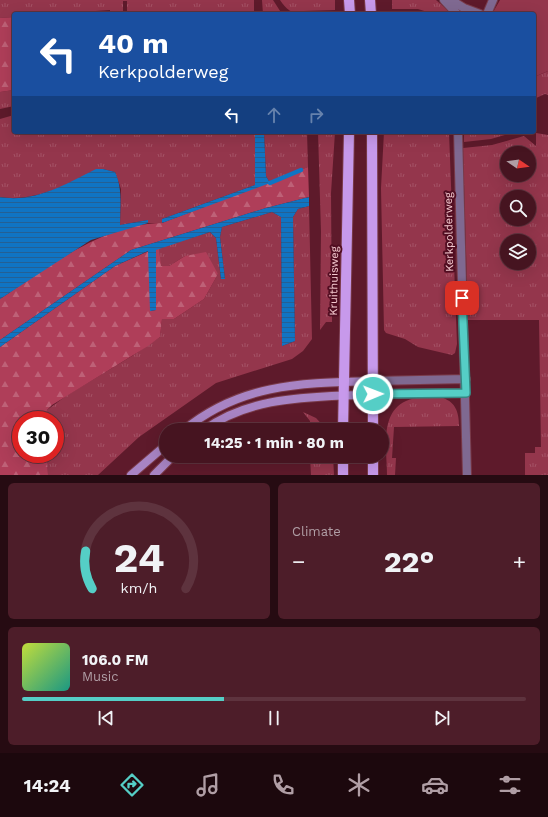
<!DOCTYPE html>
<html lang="en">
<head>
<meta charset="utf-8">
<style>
	body { margin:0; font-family:"Work Sans",sans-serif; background:#4d1d29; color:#f1f3f6; height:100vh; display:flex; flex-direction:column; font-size:15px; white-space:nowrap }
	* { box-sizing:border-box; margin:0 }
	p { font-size:13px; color:#b09ea5 }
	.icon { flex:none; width:22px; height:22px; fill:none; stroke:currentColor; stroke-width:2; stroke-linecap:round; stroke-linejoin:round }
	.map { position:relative; height:475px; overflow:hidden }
	.side { display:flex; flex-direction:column; gap:8px; padding:8px; background:#260b12; flex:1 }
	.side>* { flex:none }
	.hud { position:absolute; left:12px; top:12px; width:524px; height:122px; border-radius:4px; box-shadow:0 4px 16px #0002,0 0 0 1px #5e333e; background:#1a4fa0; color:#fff; overflow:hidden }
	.needle { width:26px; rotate:103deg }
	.tools { position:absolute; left:500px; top:146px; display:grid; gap:8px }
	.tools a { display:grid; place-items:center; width:36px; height:36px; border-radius:50%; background:#461420; box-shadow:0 4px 16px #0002,0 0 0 1px #5e333e; font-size:20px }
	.speed { position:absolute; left:12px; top:411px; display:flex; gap:8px; font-size:20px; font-weight:700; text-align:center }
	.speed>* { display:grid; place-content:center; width:52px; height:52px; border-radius:50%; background:#461420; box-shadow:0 4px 16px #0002,0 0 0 1px #5e333e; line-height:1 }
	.speed .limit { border:6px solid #d22; background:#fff; color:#111 }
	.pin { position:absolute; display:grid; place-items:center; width:34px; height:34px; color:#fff; margin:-17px; border-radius:8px; box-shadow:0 2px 6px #0006 }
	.me { position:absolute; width:44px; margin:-22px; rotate:89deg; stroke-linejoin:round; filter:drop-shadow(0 0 3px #0008) }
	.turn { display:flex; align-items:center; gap:14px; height:84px; padding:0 20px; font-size:18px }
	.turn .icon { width:52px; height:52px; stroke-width:2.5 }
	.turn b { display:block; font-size:28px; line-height:34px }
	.lanes { display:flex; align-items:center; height:38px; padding:0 20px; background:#0003; justify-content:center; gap:20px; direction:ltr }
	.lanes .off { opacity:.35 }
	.big { font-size:30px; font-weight:700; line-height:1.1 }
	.side .widget { flex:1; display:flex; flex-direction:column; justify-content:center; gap:6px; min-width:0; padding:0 14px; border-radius:6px; background:#4d1d29 }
	.side .dial { align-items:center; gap:0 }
	.dial svg { height:104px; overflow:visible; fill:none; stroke:#5e333e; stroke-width:7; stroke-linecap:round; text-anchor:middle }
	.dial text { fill:#f1f3f6; stroke:none }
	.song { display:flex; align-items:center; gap:12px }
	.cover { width:48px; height:48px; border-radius:6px; background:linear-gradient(135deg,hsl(70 70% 55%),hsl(170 70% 35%)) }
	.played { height:4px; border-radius:2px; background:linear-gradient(90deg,#55cec6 40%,#5e333e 40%) }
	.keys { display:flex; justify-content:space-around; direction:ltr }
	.heat { display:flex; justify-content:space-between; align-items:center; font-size:22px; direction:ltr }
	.side .tiles { flex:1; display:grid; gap:8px; grid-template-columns:1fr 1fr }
	.widget:last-child { grid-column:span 2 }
	.trip { position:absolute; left:159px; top:423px; width:230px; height:40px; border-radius:20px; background:#461420; box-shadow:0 4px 16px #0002,0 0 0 1px #5e333e; font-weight:700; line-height:40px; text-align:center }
	.tab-bar { display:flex; height:64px; justify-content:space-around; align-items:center; background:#1c080d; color:#b09ea5 }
	.tab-bar .icon { width:28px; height:28px }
	.tab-bar .active { color:#55cec6 }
	.tab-bar b { font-size:18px; color:#f1f3f6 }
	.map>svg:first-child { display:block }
	.grass { fill:url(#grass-tufts); fill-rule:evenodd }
	.forest { fill:url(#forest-firs) }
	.park { fill:#94364c }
	.water { fill:url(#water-rules) }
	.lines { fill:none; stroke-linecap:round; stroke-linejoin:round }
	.stream { stroke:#1074c3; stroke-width:4.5 }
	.street-casing { stroke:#793a49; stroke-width:10 }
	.secondary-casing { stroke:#793a49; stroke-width:10 }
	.primary-casing { stroke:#793a49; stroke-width:12 }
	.street { stroke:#7f6991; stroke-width:8 }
	.secondary { stroke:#a884c4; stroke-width:8 }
	.primary { stroke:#c799eb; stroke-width:10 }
	.route-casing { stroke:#378681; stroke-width:10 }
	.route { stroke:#55cec6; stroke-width:7 }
	.labels { text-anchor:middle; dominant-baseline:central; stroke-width:4; stroke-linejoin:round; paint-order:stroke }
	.street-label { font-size:11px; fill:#f4c9cf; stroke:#510d21 }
</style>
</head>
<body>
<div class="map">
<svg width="548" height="475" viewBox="0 0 548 475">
	<defs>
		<pattern id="grass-tufts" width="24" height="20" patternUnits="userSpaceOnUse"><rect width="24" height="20" fill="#94364c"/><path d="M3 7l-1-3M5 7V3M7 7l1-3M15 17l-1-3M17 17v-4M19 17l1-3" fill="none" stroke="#a45265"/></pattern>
		<pattern id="forest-firs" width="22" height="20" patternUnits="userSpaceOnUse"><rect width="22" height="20" fill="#af3e59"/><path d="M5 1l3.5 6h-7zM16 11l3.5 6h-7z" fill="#be6177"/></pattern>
		<pattern id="water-rules" width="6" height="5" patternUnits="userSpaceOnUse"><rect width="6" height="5" fill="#1074c3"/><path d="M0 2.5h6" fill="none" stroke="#246094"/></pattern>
	</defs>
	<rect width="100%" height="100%" fill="#5e1a2b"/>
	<path class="grass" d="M0,0h254v14h-127v-13h-4v13h-13v-4l-58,4h-38v3l-14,1z
		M262,0h11l9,14h-19z
		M280,0h55v10l-32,1v3c-11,0 -17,-5 -23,-14z
		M392,0h44l16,14h-18l-16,-5h-26z
		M548,71v24l-3,-1 -11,5v-22z
		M14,90v16l-14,3v-17z
		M14,115v17h241v53l-93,34v4h-14v-3l-28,5 1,-36 -6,-17 -12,-3c-32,13 -67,34 -103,28v-78z
		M264,132h43l1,35 -38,16 -4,-7z
		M318,132h17l-4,61 1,129h-6l-6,8 1,-98z
		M384,132h65l8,212 -2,9 -3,2 -34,-8 -13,-8 -19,-6 -2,-3 -3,-142z
		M464,132h51l-24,7 -27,3z
		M536,133l12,2v340h-23v-22h10v-6h6l-2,-127h-71l-5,-172 29,-3 32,-9 12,10zM507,153h22v22h-22zM507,197h22v22h-22zM507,241h22v22h-22z
		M309,206l3,133 -9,12 -11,8 -76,24 -77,54 -41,38h-50l-1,-21h8v-34h-9l1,-10 19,-14 66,-40 28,-19 2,-18h12l30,-20 14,-25 -33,-18 -16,10h-9l-1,-18 51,-16 6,6 5,41h4l-5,-42 2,-10 50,-15 9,5 1,129 13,-5 -2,-124 5,-8z
		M440,397c15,4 19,14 19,29l-65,1 -2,31h4l-1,17h-8c0,-24 -8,-62 19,-74 10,-5 23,-3 34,-4z
		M303,412l13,6 11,12h-17v-9z
		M310,456h23l1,19h-23z"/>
	<path class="forest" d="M14,17v73l-14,2v-74z
		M308,167l1,30 -43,11 -135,42 -131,90v-41c47,-31 104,-76 162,-76z
		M159,248l2,18h8l16,-10 21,-4 12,22 -14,25 -30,20h-12l-2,18 -12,9 -96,59 -5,5 -1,10h-25v34h26l1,21h-48v-128l115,-81 34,-15 2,60 5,-1 -1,-57 1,-4z"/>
	<path class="park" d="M500,0h48v71l-14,6v-63h-42z"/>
	<path class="water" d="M255,132h9l2,44 4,7 -108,40v-4l93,-34z
		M96,169h7l12,3c8,17 5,35 5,53l28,-5v3l-57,17 -91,59v-102c35,6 66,-13 96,-28z
		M309,197v9l-11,3 -5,8 2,124 -13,5 -1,-129 -9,-5 -50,15 -2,10 5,42h-4l-5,-41 -6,-6 -54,18v60l-6,1 -2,-60 -33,15 -115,81v-7l131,-90 135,-42z"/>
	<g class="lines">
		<path class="stream" d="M270,183l31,-13"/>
		<g class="street-casing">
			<path id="street" d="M444,0l13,14
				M451,0l13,8 16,6
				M487,14l6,-14
				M458,132l9,343
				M373,381l93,-2
				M373,394l93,-1"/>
		</g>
		<g class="secondary-casing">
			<path id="secondary" d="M184,430c57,-47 119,-47 189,-49
				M204,430c49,-36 111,-32 169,-36
				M131,475l35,-30
				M154,475l19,-19"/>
		</g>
		<g class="primary-casing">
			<path id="primary" d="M349,0l1,14
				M370,0l1,14
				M372,132l1,298
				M343,430l6,-298
				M343,456v19
				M373,475v-19"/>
		</g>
		<use href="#street" class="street"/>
		<use href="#secondary" class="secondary"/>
		<use href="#primary" class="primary"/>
	</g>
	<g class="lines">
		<g class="route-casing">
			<path id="route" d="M373,394l93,-1 -4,-95"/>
		</g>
		<use href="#route" class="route"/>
	</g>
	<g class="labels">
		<g class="street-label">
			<text transform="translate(449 232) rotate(-91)">Kerkpolderweg</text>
			<text transform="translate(334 281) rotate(-89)">Kruithuisweg</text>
		</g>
	</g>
</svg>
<div class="tools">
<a><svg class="needle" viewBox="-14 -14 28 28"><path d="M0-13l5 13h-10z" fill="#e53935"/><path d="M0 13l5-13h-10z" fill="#b09ea5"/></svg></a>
<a><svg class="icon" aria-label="search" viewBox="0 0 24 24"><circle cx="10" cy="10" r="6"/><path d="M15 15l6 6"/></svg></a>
<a><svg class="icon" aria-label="layers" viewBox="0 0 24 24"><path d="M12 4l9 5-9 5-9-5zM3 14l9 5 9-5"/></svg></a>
</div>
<div class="speed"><div class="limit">30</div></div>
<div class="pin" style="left:462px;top:298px;background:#d93025"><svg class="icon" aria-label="arrive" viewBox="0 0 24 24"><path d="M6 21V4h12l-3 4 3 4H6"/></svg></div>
<svg class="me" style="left:373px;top:394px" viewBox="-20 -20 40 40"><circle r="17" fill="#55cec6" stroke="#fff" stroke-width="3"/><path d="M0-11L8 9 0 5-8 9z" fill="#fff"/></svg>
<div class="trip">14:25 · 1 min · 80 m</div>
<div class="hud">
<div class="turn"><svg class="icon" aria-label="left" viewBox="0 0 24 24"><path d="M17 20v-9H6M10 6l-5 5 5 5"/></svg><div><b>40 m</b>Kerkpolderweg</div></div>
<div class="lanes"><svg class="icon" aria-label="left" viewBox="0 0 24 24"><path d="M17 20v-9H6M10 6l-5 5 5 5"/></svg><svg class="icon off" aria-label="ahead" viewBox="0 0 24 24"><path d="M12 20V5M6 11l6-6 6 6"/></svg><svg class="icon off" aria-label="right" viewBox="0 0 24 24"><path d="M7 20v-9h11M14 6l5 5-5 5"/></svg></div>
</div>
</div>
<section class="side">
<div class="tiles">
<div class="widget dial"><svg viewBox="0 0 100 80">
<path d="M14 69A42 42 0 1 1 86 69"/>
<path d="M14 69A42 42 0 0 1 9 40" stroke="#55cec6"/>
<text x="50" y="56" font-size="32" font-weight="700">24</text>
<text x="50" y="72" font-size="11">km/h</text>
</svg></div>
<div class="widget"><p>Climate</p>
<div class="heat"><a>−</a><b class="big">22°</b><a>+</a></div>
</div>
<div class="widget">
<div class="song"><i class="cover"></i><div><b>106.0 FM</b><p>Music</p></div></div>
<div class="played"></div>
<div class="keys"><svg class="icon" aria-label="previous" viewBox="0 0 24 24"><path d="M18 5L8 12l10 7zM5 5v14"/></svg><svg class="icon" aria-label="pause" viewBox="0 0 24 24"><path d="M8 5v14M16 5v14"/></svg><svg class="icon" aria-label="next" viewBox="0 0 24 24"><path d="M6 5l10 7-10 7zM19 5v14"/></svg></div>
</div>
</div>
</section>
<nav class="tab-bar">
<b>14:24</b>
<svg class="icon active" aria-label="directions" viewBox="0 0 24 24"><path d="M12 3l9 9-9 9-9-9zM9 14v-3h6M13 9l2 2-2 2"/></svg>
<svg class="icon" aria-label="music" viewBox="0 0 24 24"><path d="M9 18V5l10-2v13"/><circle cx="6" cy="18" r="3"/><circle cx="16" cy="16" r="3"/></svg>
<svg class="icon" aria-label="phone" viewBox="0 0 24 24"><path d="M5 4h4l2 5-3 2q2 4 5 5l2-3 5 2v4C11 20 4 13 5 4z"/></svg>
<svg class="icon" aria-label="climate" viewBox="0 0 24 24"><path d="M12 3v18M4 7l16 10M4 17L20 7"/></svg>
<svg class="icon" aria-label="car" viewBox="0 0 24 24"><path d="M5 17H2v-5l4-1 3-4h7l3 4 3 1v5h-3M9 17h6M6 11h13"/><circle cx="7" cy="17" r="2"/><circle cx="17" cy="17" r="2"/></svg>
<svg class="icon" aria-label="filters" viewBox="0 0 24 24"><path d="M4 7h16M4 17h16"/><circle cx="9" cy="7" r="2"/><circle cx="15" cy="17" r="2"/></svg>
</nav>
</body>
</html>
